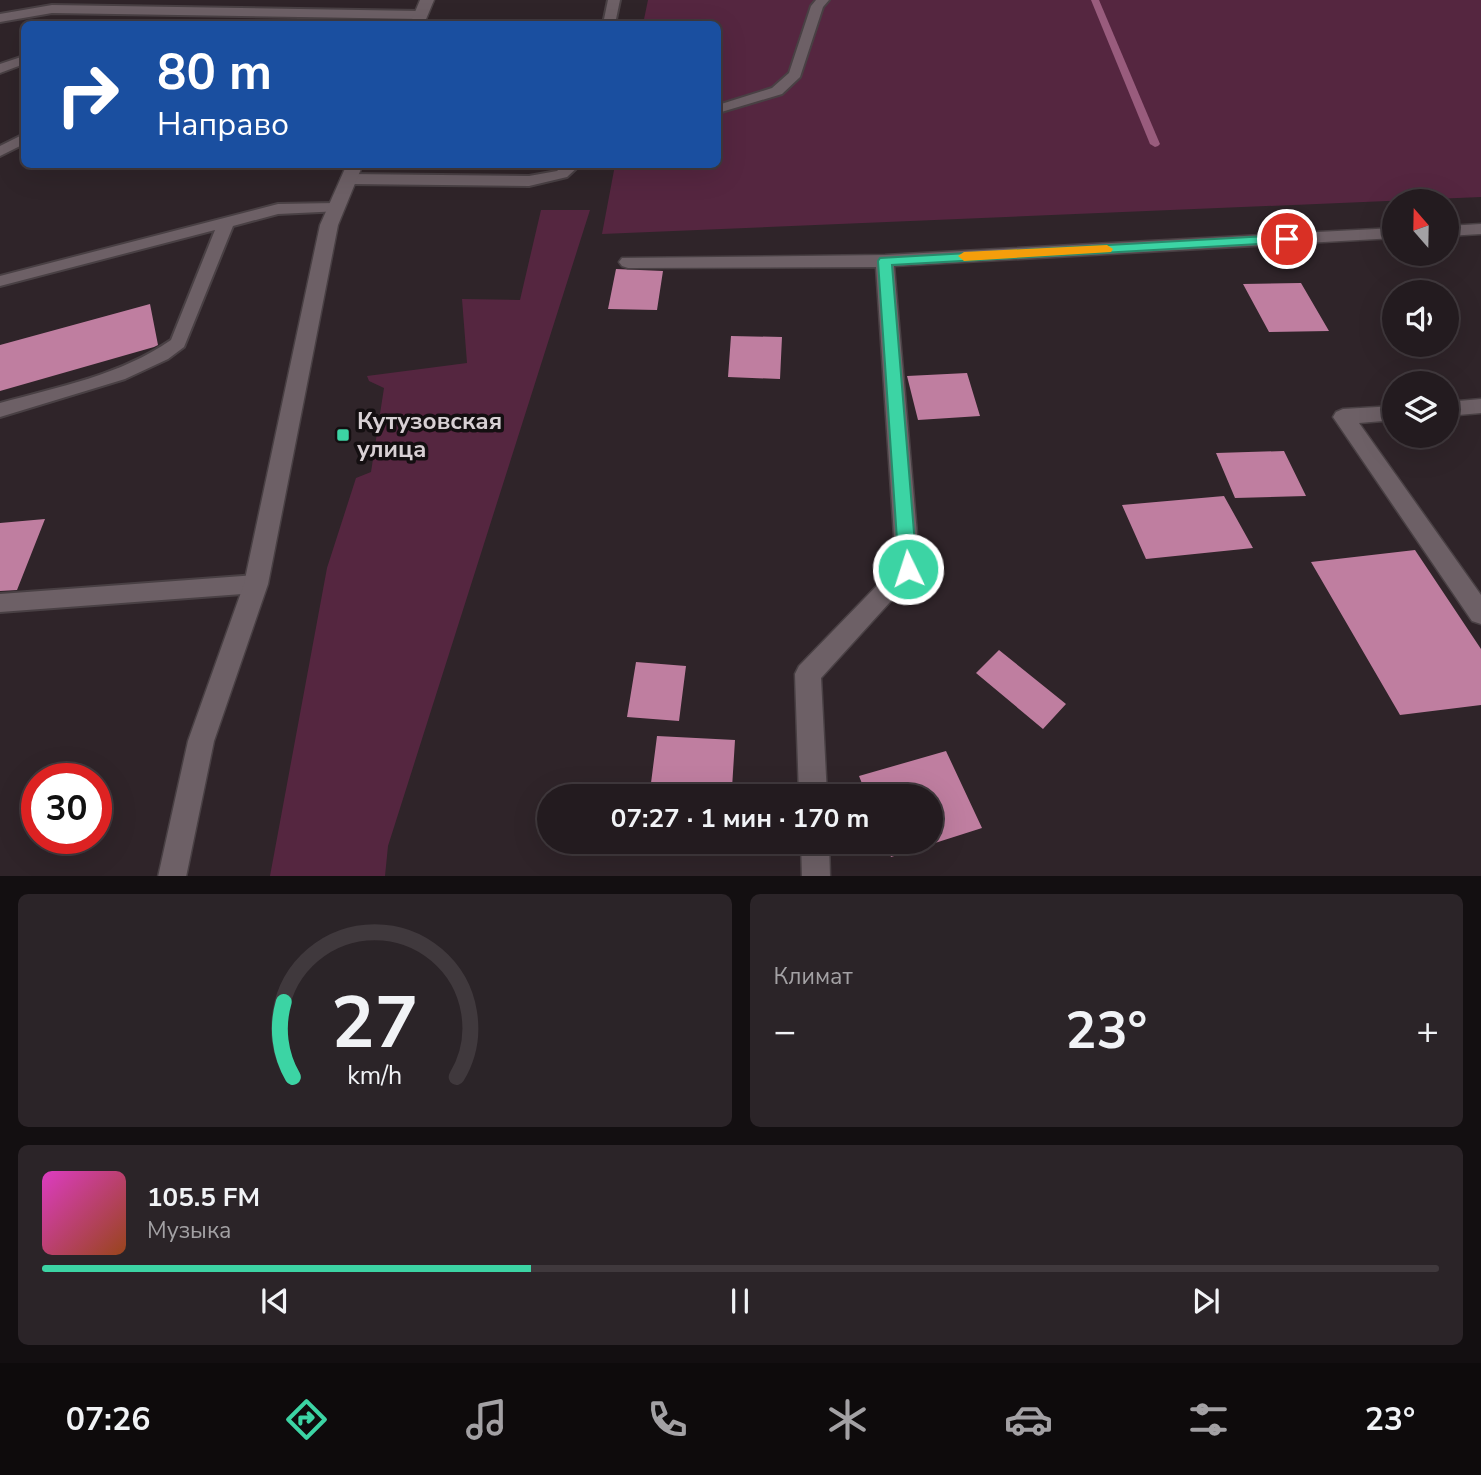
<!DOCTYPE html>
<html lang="ru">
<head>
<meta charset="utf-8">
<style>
	body { margin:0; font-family:"Nunito Sans",sans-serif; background:#2b2428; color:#f1f3f6; height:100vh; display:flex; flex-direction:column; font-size:26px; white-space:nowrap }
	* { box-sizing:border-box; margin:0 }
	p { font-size:23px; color:#a3a1a4 }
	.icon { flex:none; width:38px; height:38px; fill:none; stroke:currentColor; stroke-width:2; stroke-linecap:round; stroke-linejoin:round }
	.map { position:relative; height:876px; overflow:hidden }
	.side { display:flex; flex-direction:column; gap:18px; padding:18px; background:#130f11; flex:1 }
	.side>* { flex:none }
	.top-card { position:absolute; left:21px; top:21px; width:700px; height:147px; border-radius:10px; box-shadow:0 7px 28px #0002,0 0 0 2px #40393d; background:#1a4fa0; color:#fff; overflow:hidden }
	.needle { width:46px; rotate:340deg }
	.buttons { position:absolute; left:1382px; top:189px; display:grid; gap:14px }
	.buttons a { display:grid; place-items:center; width:77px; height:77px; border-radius:50%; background:#231b1f; box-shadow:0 7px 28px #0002,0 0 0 2px #40393d; font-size:35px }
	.speed { position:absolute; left:21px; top:763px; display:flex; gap:14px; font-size:35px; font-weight:700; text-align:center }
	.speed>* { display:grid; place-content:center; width:91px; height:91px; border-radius:50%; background:#231b1f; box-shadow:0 7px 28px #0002,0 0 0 2px #40393d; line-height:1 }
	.speed .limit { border:10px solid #d22; background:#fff; color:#111 }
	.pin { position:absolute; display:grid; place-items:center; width:60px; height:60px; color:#fff; margin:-30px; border:4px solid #fff; border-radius:50%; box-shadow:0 2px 7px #0007 }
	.me { position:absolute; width:77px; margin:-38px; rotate:356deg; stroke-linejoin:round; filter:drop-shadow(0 0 5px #0008) }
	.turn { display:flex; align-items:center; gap:24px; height:147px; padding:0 21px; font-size:32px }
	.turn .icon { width:91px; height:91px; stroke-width:2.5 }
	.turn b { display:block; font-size:49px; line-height:60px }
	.big { font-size:52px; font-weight:700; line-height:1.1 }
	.side .tile { flex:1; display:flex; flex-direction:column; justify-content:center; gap:10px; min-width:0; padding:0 24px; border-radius:10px; background:#2b2428 }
	.side .dial { align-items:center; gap:0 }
	.dial svg { height:182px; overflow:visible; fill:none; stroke:#40393d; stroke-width:7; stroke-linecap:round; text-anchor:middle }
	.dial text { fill:#f1f3f6; stroke:none }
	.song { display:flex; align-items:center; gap:21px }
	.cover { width:84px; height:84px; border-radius:10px; background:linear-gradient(135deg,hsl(310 70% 55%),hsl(20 70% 35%)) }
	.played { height:7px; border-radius:4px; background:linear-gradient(90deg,#3cd4a4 35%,#40393d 35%) }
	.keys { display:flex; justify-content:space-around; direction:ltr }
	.heat { display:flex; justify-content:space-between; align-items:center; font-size:38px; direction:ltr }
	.side .tiles { flex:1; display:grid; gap:18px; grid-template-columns:1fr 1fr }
	.tile:last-child { grid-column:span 2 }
	.trip { position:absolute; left:537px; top:784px; width:406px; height:70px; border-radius:35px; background:#231b1f; box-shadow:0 7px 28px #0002,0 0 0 2px #40393d; font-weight:700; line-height:70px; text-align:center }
	.dock { display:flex; height:112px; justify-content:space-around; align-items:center; background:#0e0b0c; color:#a3a1a4 }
	.dock .icon { width:49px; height:49px }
	.dock .selected { color:#3cd4a4 }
	.dock b { font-size:32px; color:#f1f3f6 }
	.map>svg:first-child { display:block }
	.green { fill:#552640 }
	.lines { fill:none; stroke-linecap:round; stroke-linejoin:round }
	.stream { fill:#995c7d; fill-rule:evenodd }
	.building { fill:#bf7ea0 }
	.service-casing { stroke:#494044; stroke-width:4 }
	.minor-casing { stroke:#494044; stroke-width:3 }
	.tertiary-casing { stroke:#494044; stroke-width:3 }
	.service { fill:#6d6066; fill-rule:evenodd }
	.minor { fill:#6d6066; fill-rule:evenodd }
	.tertiary { fill:#6d6066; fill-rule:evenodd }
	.route { fill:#3cd4a4; stroke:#278a6b; stroke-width:2 }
	.slow { fill:#f59e0b }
	.poi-dot { fill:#3cd4a4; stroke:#140f11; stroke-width:2.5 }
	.labels { text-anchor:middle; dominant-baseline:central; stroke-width:7; stroke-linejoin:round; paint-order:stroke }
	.poi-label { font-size:24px; font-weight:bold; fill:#d8d0d4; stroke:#140f11; text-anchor:start }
</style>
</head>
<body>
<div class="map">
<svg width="1481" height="877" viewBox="0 0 1481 877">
	<rect width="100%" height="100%" fill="#2f2429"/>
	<path class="green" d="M648,0h833v197l-879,37 13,-69 103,-1v-140h-75z
		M541,210h49l-202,636 -3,30h-115l57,-308 29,-90 15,-6 13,-84 -15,-7 -2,-5 100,-13 -5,-64 58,1z"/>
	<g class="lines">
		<path class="stream" d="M1091,0h8l61,144 -2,2 -3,1 -5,-3z"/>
	</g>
	<path class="building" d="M616,269l47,2 -6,39 -49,-1z
		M1301,283l28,48 -60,1 -26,-48z
		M150,304l8,41 -4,2 -154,44v-46z
		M731,336l51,1 -2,42 -52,-2z
		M967,373l13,43 -62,4 -11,-44z
		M1284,451l22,45 -71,2 -19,-45z
		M1224,496l29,52 -107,11 -24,-54z
		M45,519l-28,71 -17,1v-68z
		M1415,550l66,99v56l-81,10 -89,-153z
		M999,650l67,54 -23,25 -67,-56z
		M636,662l50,4 -7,55 -52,-4z
		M657,736l78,4 -3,48 -81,-5z
		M946,751l36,77 -91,29 -6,-15h46v-46h-64l-8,-20z"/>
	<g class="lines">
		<g class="service-casing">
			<path id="service" d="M608,0h12l-5,24h-12z
				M816,0h13l-6,7 -23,70 -18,17 -64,19v-8l54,-17 17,-15 22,-67z
				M52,5l369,6 6,4 -6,4 -369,-6 -52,9v-8z
				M24,56v8l-24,9v-9z
				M24,134v10l-24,12v-10z
				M564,164h17l-14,13 -38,9 -180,-2 -8,-5 8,-5 180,2 28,-5z
				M336,203l5,2 3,3 -3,3 -63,3 -45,12 -49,121 -16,12 -43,20 -125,38v-14c58,-16 121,-28 171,-63l44,-110 -215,56v-10l278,-72z
				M256,575l8,3 3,6 -3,6 -8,3 -256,19v-18z"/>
		</g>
		<g class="minor-casing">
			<path id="minor" d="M1481,224v10l-34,2v-10z
				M1395,228v10l-501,28 26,303 -99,109 6,118h-28l-4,-122 4,-8 97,-100 -20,-299 -248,1 -6,-2 -3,-4 3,-4 263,-3z
				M1481,399v14l-34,3v-14z
				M1395,406v14l-36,3 122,172v29l-9,-3 -139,-204 3,-5 7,-3z
				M801,842h28l1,35h-28z"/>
		</g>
		<g class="tertiary-casing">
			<path id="tertiary" d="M420,0h14l-10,24h-14z
				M347,164h16l-25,61 -70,359 -54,157 -28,136h-28l30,-136 56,-157 76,-359z"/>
		</g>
		<use href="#service" class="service"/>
		<use href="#minor" class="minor"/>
		<use href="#tertiary" class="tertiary"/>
	</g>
	<path class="route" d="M1287,235l5,1v6l-400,23 25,304 -3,6 -6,2 -6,-2 -3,-6 -21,-308 2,-3z"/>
	<path class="slow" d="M1107,245l6,4 -2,3 -147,9 -6,-5 6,-4z"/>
	<rect class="poi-dot" x="336" y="428" width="14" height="14" rx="3.5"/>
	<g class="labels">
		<g class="poi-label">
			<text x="357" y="421">Кутузовская<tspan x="357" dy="28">улица</tspan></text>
		</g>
	</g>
</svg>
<div class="buttons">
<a><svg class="needle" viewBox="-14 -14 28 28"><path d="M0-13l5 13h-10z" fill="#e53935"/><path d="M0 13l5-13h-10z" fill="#a3a1a4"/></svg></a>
<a><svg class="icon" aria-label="sound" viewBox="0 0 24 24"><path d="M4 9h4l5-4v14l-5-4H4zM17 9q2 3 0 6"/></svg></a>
<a><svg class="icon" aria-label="layers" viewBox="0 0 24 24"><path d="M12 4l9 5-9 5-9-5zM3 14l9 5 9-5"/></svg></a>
</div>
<div class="speed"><div class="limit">30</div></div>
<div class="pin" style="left:1287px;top:239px;background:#d93025"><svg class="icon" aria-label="arrive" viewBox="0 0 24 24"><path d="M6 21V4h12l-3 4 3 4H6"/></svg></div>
<svg class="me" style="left:908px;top:569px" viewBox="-20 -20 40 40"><circle r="17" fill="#3cd4a4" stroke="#fff" stroke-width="3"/><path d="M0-11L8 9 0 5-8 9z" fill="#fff"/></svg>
<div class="trip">07:27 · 1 мин · 170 m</div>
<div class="top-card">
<div class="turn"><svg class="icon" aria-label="right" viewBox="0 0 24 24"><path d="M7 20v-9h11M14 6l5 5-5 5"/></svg><div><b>80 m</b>Направо</div></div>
</div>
</div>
<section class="side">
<div class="tiles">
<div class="tile dial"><svg viewBox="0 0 100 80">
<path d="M14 69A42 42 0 1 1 86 69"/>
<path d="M14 69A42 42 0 0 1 10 36" stroke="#3cd4a4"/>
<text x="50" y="56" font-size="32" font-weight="700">27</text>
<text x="50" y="72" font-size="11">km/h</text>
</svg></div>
<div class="tile"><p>Климат</p>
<div class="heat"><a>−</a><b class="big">23°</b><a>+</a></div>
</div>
<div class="tile">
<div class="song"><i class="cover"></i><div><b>105.5 FM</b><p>Музыка</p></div></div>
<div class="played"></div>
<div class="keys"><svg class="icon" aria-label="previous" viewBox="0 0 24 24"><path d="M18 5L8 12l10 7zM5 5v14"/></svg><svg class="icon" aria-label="pause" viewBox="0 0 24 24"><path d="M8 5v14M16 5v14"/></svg><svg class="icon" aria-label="next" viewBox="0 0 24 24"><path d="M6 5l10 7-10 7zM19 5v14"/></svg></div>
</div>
</div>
</section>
<nav class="dock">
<b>07:26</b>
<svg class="icon selected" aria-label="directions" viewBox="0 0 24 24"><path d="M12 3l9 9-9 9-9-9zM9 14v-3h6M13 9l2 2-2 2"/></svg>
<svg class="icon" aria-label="music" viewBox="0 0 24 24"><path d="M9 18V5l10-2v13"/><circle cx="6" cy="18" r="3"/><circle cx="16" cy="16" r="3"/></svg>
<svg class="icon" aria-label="phone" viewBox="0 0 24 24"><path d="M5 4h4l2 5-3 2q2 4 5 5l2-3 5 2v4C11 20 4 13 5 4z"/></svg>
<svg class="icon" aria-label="climate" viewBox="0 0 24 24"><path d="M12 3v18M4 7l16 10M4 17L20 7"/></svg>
<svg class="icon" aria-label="car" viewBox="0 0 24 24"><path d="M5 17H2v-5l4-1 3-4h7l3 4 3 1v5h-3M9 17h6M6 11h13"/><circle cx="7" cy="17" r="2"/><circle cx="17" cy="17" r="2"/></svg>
<svg class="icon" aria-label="filters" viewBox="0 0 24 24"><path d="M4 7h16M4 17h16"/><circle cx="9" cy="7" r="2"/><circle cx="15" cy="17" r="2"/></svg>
<b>23°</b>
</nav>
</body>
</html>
